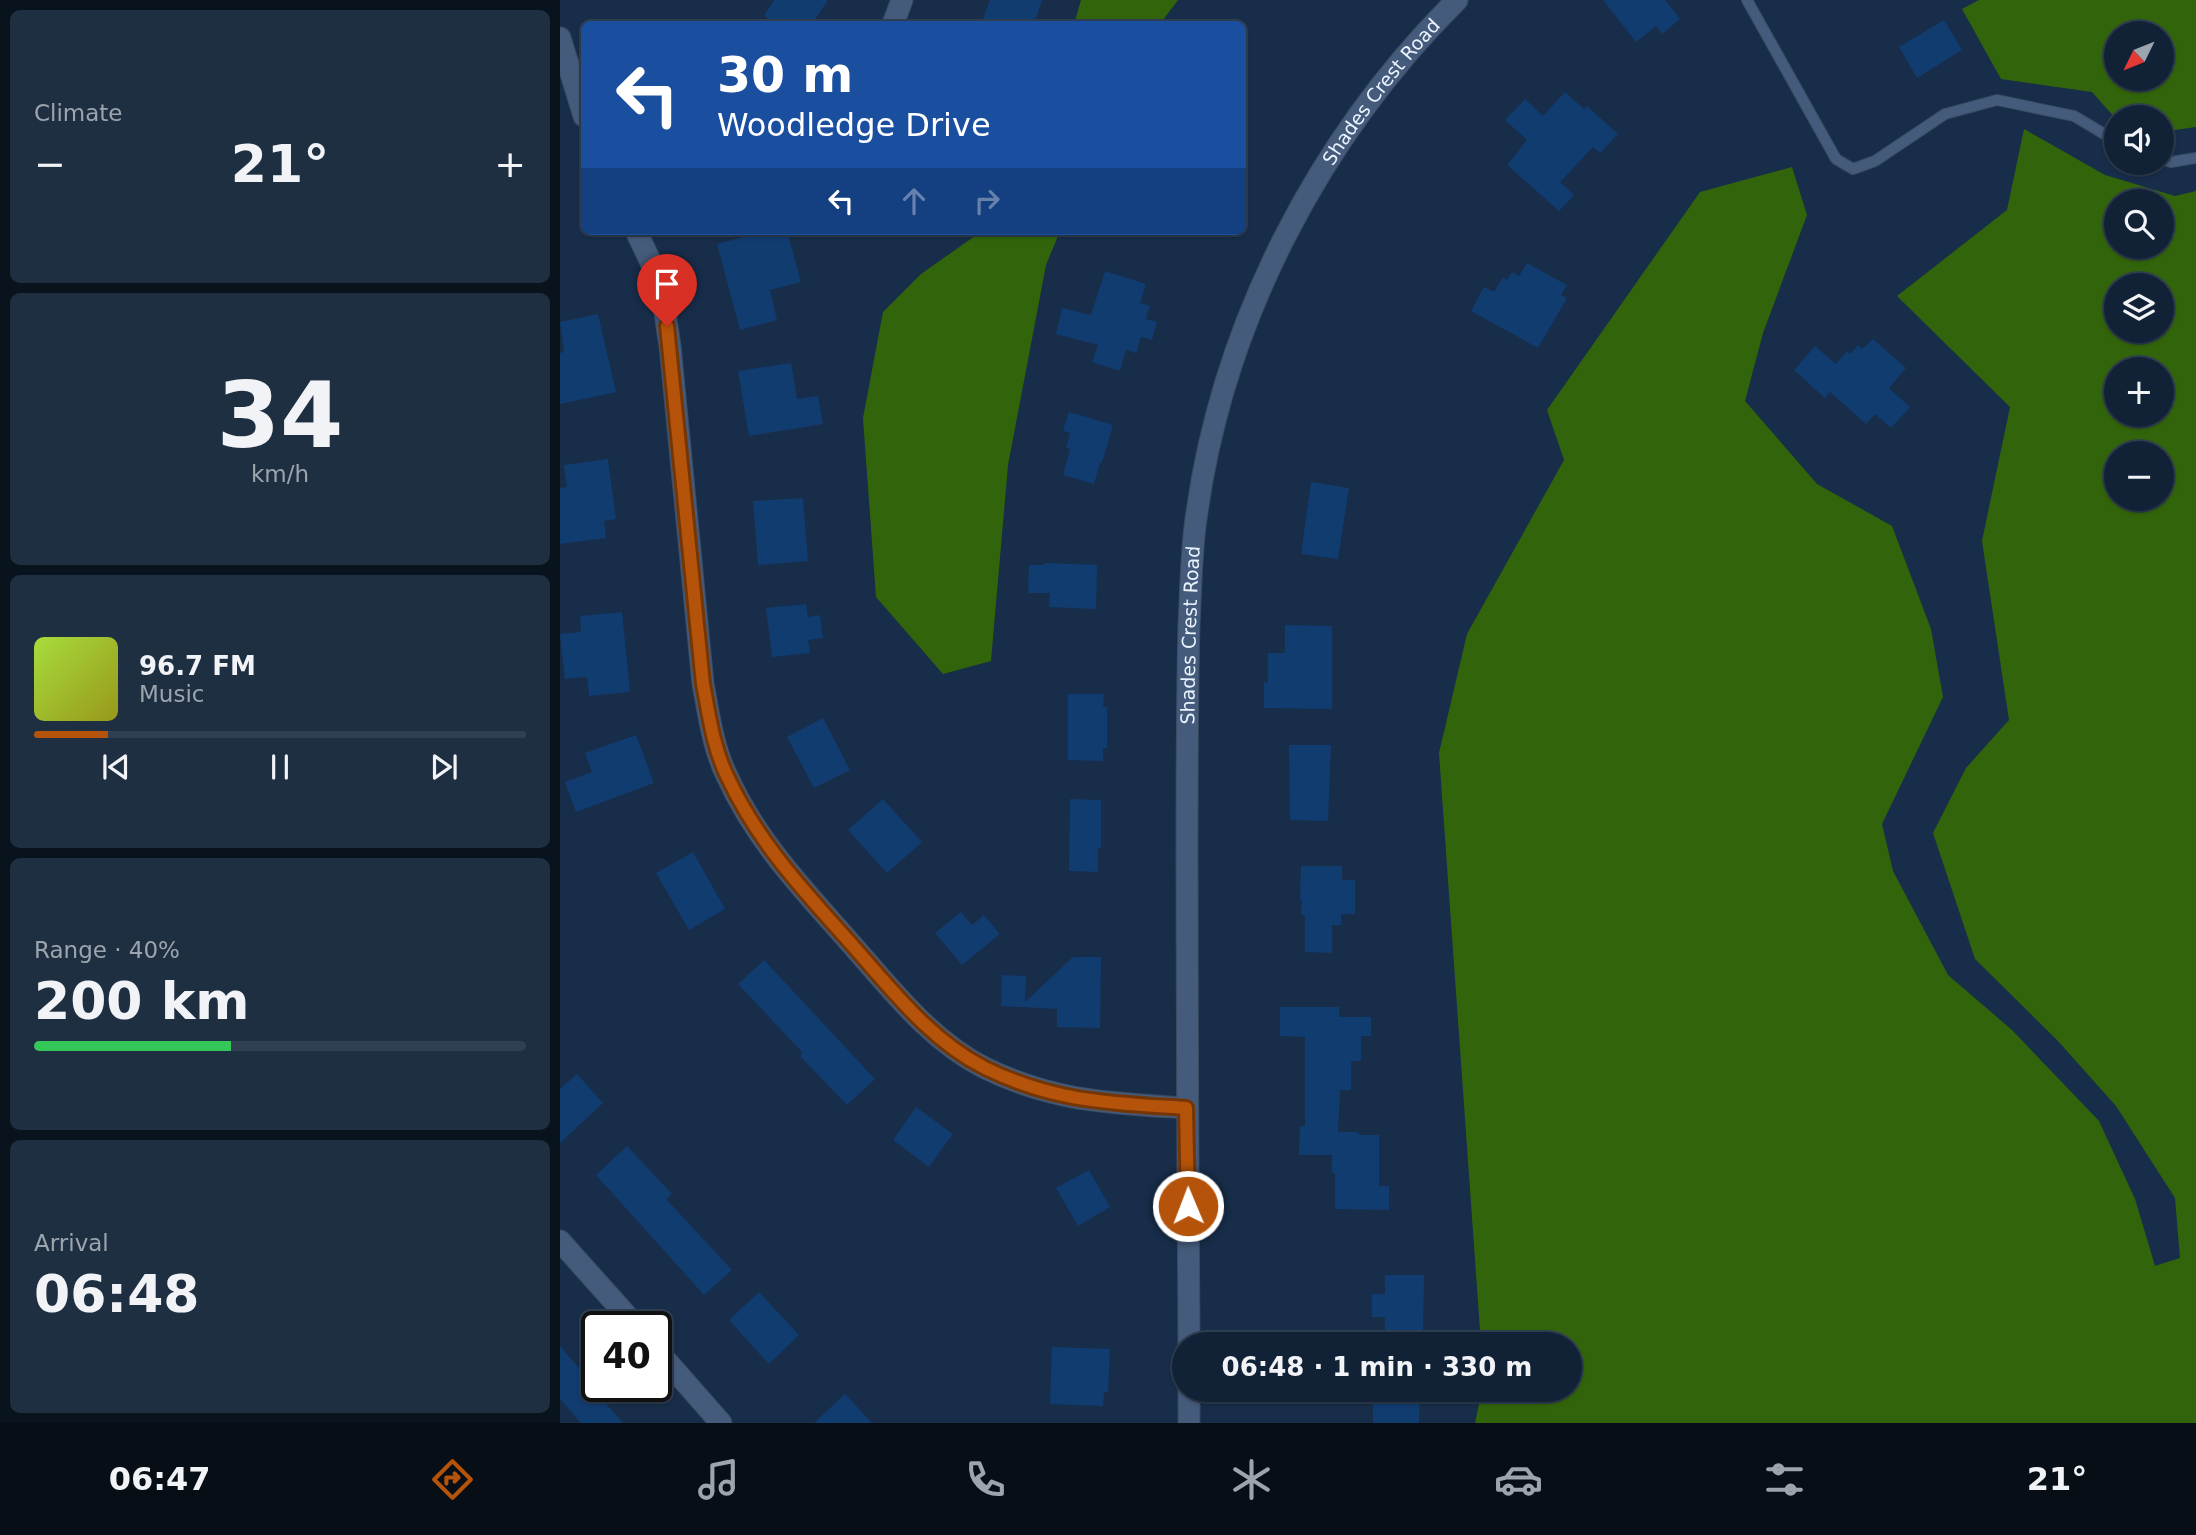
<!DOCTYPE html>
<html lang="en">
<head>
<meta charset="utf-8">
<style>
	body { margin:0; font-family:"DejaVu Sans",sans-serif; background:#1e2f42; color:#f1f3f6; height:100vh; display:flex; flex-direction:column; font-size:26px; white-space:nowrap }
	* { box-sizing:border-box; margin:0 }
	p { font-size:23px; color:#9ca4ad }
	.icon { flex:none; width:38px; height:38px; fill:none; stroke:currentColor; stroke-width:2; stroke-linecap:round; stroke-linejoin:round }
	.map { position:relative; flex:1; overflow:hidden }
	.panel { display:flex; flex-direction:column; gap:10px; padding:10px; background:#09131e; width:560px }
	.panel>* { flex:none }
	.top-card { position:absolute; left:21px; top:21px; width:665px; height:214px; border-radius:10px; box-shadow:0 2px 5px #0004,0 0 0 2px #303f52; background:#1a4fa0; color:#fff; overflow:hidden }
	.needle { width:46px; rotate:227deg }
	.fabs { position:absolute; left:1544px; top:21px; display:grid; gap:14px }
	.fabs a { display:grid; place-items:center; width:70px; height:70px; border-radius:50%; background:#112237; box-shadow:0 2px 5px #0004,0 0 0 2px #303f52; font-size:35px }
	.speed { position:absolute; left:21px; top:1311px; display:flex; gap:14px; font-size:35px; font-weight:700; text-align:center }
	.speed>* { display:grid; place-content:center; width:91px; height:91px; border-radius:50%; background:#112237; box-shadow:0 2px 5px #0004,0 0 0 2px #303f52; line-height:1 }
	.speed .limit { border:4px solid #111; border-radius:10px; background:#fff; color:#111 }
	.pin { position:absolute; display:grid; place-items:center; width:60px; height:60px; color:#fff; margin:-72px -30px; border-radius:50% 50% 50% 0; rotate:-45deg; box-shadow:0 0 7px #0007 }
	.pin .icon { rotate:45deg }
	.me { position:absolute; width:77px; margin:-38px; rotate:359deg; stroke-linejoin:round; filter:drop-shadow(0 0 5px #0008) }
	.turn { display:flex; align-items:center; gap:24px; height:147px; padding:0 21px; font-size:32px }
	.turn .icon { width:91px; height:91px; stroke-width:2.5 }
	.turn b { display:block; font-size:49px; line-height:60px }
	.lanes { display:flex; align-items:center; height:66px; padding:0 21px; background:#0003; justify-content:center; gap:35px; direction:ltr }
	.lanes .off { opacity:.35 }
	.big { font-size:52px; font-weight:700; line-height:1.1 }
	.panel .card { flex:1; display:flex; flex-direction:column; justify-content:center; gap:10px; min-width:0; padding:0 24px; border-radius:10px; background:#1e2f42 }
	.panel .dial { align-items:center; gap:0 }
	.dial b { font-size:91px; line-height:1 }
	.song { display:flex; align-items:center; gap:21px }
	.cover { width:84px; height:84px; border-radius:10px; background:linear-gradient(135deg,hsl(80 70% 55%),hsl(60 70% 35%)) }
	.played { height:7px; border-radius:4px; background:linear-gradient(90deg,#b45309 15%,#303f52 15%) }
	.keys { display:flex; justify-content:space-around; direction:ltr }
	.heat { display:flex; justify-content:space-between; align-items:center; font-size:38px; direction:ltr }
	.charge { height:10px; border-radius:5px; background:linear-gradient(90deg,#34c759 40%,#303f52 0) }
	.trip { position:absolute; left:612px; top:1332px; width:410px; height:70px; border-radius:35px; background:#112237; box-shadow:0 2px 5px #0004,0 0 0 2px #303f52; font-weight:700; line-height:70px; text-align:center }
	.dock { display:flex; height:112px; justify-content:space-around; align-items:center; background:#070e16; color:#9ca4ad }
	.dock .icon { width:49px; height:49px }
	.dock .active { color:#b45309 }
	.dock b { font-size:32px; color:#f1f3f6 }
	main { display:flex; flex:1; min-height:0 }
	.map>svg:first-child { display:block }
	.forest { fill:#32650b; fill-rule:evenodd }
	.building { fill:#113c70 }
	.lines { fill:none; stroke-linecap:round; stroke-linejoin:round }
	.service-casing { stroke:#3a4a60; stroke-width:12 }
	.minor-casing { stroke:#3a4a60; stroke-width:23 }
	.tertiary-casing { stroke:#3a4a60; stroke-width:23 }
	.service { stroke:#445b7b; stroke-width:10 }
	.minor { stroke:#445b7b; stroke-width:21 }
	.tertiary { stroke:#445b7b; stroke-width:21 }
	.route-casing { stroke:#753606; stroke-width:18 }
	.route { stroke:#b45309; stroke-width:12 }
	.labels { text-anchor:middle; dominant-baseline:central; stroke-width:7; stroke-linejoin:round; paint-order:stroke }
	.street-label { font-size:19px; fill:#eaf3fe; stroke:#0c1522 }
</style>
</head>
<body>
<main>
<section class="panel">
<div class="card"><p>Climate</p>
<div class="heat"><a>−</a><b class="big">21°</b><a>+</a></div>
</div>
<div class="card dial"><b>34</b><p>km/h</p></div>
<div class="card">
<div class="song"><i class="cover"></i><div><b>96.7 FM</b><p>Music</p></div></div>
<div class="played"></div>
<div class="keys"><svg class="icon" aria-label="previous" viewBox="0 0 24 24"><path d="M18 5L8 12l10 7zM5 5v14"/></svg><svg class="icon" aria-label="pause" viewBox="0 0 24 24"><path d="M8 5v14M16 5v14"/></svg><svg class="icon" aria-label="next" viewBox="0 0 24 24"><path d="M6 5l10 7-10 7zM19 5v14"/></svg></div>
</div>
<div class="card"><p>Range · 40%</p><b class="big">200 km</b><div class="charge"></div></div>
<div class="card"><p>Arrival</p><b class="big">06:48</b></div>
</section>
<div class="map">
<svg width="1636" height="1423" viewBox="0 0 1636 1423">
	<rect width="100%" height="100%" fill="#172d49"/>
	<path class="forest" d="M521,0h97l-18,24h-86z
		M1419,0h217v127l-35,5v-15l-45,2 -24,-27 -91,-13 -39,-70zM1556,33h45v46h-45z
		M1464,129l81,46 70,21 21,-5v1232h-721l7,-33h88v-46h-89l-42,-591 28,-119 97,-174 -17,-50 153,-218 92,-25 15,48 -44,118 -18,68 72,83 75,42 39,103 12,68 -61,127 11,47 55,104 64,55 87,91 36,78 20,67 25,-8 -5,-60 -59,-92 -59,-66 -82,-81 -42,-126 33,-65 43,-48 -27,-179 28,-134 -113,-111 110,-86zM1556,201h45v46h-45zM1556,285h45v46h-45zM1556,369h45v46h-45zM1556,453h45v46h-45z
		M422,231h78l-14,34 -38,200 -17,196 -48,13 -67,-77 -13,-179 20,-106 38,-38z"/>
	<path class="building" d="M214,0h54l-16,24h-35l-13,-8z
		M430,0h52l-8,24h-53z
		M1043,0h62l15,19 -18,15 -6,-8 -20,16z
		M1384,20l18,30 -45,28 -18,-31z
		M1005,92l19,17 3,-3 31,28 -18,19 -7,-6 -33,35 14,13 -15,16 -52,-46 20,-25 -22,-20 20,-21 18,17z
		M205,231h22l14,51 -31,8 7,30 -37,10 -23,-86z
		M967,263l40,22 -6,10 6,3 -29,50 -67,-37 13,-24 10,5 9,-15 4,3 5,-8 7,4z
		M545,271l41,13 -6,19 10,3 -4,13 11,3 -5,18 -11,-3 -5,16 -10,-3 -6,21 -28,-9 6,-17 -42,-11 6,-26 29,7z
		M38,314l18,78 -56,12v-51l4,-1 -4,-30z
		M1313,339l33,29 -17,20 21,19 -19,21 -16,-14 -9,10 -36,-32 -5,6 -31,-28 21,-24 21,18 11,-13 3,3 8,-9 4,4z
		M231,363l6,36 21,-3 5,28 -74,12 -11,-65z
		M509,412l44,13 -11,38h-2l-6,21 -31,-9 7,-26 -4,-1 4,-15 -7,-2z
		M48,459l8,60 -12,2 2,17 -46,6v-56l7,-1 -3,-22z
		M751,482l38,6 -11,71 -37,-5z
		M243,498l5,63 -50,4 -5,-64z
		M484,563l53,2 -1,44 -47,-2 1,-14h-22l1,-28h15z
		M246,604l2,13 12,-2 3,23 -15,2 2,13 -38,4 -6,-49z
		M62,612l8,80 -41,4 -2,-19 -22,2 -5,-45 21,-2 -1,-16z
		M725,625l47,1v83l-68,-1v-26l4,1v-30h17z
		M508,694h36l-1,13h4v41h-4v13l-35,-1z
		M263,718l27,52 -36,18 -27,-51z
		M76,735l18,48 -78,29 -11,-30 27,-10 -7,-19z
		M729,745h42l-3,76 -38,-1z
		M323,799l39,43 -35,31 -39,-43z
		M510,799l31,1v48h-3v24l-29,-1z
		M133,852l32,57 -36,21 -33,-57z
		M741,866h41v14h13v34h-14v11h-9v28l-27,-1v-37h-4l1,-15h-2z
		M401,912l11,13 12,-10 16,19 -38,31 -27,-32z
		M513,957h28l-1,71 -43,-1v-18l-56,-3 1,-31 24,1 -1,26z
		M204,960l111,119 -28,26 -47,-49 3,-3 -65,-69z
		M720,1007h59v10h32v19h-10v25h-10v29h-11l-2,42h19l3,3h19v51h10v24l-54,-1v-36h-3v-18h-33l1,-29h5v-89l-25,-1z
		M17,1074l26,29 -43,40v-54z
		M356,1107l37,27 -24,33 -36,-27z
		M67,1146l45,48 -6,5 66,71 -28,25 -108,-120z
		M529,1170l21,37 -32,19 -22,-38z
		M825,1275h39l-1,62h-38v-20h-13v-23h13z
		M199,1292l40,43 -30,29 -40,-44z
		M0,1346l35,41 -2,2 30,34h-42l-21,-24z
		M492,1347l58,2 -2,43h-4l-1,14 -53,-2z
		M813,1390h47l-1,33h-46z
		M285,1394l27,29h-58z"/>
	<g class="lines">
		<g class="service-casing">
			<path id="service" d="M1187,0l89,159 17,10 22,-8 70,-47 52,-14 77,16 42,25
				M1601,159l10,3 25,-4"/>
		</g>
		<g class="minor-casing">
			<path id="minor" d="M333,24l9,-24
				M0,38l24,78
				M76,231l19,40 9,36 6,39 33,338c6,31 10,64 24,92 31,68 78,115 126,170 39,44 78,95 132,122 70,34 126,35 201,40
				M0,1241l76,85
				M96,1349l65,74"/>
		</g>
		<g class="tertiary-casing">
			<g id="tertiary">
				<path id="s1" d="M629,1344c-1,-161 -2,-323 -2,-484 0,-78 0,-157 2,-235 2,-38 2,-76 8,-113 27,-192 123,-376 260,-512"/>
				<path d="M629,1423v-33"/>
			</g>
		</g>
		<use href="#service" class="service"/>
		<use href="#minor" class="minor"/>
		<use href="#tertiary" class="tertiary"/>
	</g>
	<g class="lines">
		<g class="route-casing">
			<path id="route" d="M107,326l36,358c6,31 10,63 24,92 31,67 78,116 126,170 39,44 78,95 132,122 69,34 126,35 201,40l2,98"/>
		</g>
		<use href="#route" class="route"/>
	</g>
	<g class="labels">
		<g class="street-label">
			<text stroke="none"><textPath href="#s1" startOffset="1297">Shades Crest Road</textPath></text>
			<text stroke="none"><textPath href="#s1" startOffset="709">Shades Crest Road</textPath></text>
		</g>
	</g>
</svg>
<div class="fabs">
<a><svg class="needle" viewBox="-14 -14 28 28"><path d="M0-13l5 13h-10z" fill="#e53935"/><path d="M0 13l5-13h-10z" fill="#9ca4ad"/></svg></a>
<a><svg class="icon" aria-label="sound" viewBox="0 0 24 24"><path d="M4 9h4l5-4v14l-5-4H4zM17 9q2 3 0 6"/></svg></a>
<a><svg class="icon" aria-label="search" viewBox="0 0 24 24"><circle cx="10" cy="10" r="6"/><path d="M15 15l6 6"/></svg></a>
<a><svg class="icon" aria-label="layers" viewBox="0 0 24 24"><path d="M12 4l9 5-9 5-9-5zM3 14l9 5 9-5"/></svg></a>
<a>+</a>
<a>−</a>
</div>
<div class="speed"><div class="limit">40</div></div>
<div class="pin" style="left:107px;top:326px;background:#d93025"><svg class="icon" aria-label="arrive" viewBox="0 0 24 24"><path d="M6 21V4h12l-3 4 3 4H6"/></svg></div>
<svg class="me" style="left:628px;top:1206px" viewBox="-20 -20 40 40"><circle r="17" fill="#b45309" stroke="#fff" stroke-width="3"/><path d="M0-11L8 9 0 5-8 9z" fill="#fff"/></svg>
<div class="trip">06:48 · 1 min · 330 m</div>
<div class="top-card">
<div class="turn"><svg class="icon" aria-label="left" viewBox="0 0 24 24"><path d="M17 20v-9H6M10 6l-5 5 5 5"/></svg><div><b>30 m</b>Woodledge Drive</div></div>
<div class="lanes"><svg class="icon" aria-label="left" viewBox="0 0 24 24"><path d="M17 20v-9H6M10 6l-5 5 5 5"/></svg><svg class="icon off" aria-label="ahead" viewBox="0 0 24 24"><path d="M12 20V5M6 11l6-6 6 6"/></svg><svg class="icon off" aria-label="right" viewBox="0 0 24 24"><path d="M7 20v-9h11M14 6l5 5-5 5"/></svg></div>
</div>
</div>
</main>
<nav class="dock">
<b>06:47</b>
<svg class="icon active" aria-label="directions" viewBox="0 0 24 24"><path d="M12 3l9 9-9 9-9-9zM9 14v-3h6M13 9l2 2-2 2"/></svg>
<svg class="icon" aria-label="music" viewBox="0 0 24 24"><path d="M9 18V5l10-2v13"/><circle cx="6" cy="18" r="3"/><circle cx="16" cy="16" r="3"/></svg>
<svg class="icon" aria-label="phone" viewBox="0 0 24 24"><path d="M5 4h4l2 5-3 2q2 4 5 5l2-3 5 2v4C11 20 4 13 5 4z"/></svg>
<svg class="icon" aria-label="climate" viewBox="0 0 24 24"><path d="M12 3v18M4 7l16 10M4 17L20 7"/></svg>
<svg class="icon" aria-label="car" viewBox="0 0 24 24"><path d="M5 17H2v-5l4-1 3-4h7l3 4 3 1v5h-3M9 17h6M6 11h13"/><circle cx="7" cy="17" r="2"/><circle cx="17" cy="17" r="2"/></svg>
<svg class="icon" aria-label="filters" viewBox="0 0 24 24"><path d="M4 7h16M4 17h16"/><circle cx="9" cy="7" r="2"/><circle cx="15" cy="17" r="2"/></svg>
<b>21°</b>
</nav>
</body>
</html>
